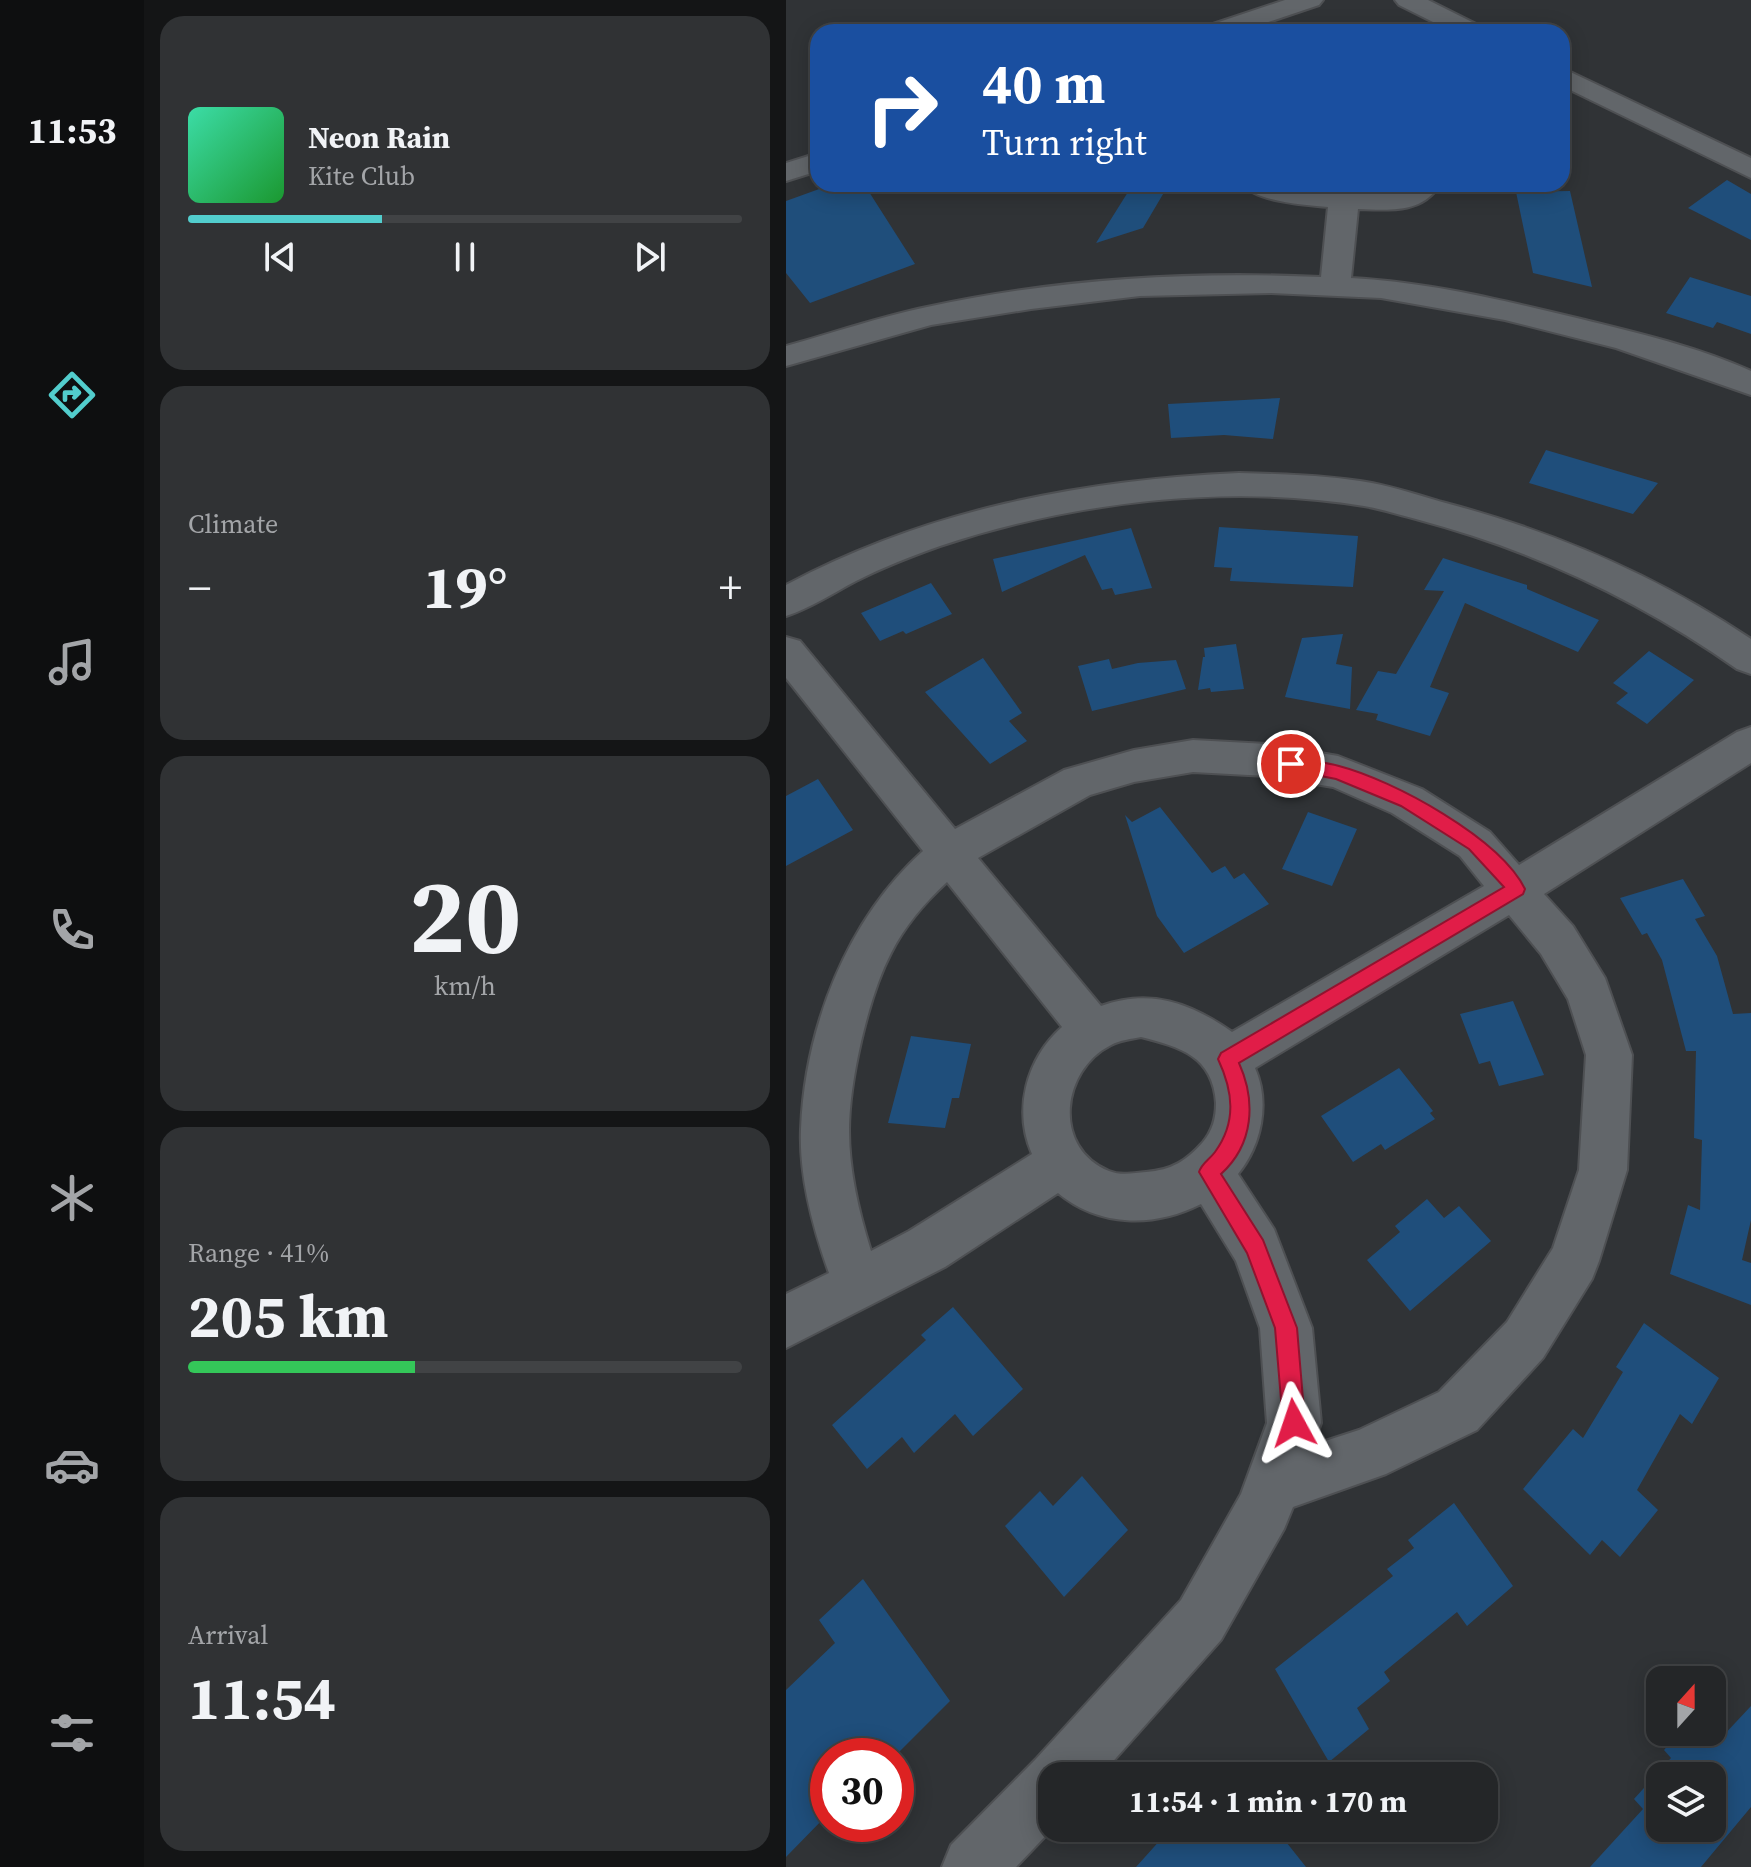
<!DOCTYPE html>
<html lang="en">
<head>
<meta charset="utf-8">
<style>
	body { margin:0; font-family:"Source Serif 4",serif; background:#303234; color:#f1f3f6; height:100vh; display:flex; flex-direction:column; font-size:30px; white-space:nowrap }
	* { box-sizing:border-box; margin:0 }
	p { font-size:26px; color:#a3a5a8 }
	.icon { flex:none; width:44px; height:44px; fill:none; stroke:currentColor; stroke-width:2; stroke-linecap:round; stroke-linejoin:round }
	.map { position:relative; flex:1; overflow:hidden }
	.sheet { display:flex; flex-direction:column; gap:16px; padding:16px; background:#141516; width:642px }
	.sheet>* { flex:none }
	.guide { position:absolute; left:24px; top:24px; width:760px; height:168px; border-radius:24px; box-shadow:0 4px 20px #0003,0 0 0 2px #414345; background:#1a4fa0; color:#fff; overflow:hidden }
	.needle { width:52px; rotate:21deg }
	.fabs { position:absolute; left:860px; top:1666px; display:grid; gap:16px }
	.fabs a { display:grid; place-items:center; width:80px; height:80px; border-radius:16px; background:#242628; box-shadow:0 4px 20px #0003,0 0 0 2px #414345; font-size:40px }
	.speed { position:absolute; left:24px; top:1738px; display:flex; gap:16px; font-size:40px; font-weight:700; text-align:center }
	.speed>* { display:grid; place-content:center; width:104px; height:104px; border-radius:50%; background:#242628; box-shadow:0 4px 20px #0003,0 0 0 2px #414345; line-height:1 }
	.speed .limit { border:12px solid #d22; background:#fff; color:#111 }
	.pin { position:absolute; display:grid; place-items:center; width:68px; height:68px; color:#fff; margin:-34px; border:4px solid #fff; border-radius:50%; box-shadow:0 2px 8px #0007 }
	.me { position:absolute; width:88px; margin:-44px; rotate:355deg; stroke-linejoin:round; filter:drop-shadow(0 0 6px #0008) }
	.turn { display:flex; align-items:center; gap:28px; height:168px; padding:0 40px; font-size:36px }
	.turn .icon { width:104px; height:104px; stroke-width:2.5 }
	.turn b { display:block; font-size:56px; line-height:68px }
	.big { font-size:60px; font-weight:700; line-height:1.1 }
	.sheet .card { flex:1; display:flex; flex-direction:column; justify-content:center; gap:12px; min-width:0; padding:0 28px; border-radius:24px; background:#303234 }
	.sheet .dial { align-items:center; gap:0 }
	.dial b { font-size:104px; line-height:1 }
	.song { display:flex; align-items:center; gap:24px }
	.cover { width:96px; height:96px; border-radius:12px; background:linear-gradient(135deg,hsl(160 70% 55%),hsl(130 70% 35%)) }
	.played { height:8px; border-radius:4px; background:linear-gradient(90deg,#52cdcd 35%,#414345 35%) }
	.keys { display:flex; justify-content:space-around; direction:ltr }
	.heat { display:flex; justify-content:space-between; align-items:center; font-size:44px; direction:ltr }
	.charge { height:12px; border-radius:6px; background:linear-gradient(90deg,#34c759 41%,#414345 0) }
	.trip { position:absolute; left:252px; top:1762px; width:460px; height:80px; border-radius:24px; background:#242628; box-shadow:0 4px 20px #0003,0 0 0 2px #414345; font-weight:700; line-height:80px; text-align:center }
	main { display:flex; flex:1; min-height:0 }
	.tabs { display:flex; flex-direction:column; width:144px; justify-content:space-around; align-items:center; background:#0e0f10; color:#a3a5a8 }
	.tabs .icon { width:56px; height:56px }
	.tabs .selected { color:#52cdcd }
	.tabs b { font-size:36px; color:#f1f3f6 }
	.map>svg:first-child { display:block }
	.building { fill:#1f4e7b; fill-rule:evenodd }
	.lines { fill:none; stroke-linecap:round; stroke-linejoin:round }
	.minor-casing { stroke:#4e5053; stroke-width:4 }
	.minor { fill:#62666a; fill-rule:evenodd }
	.route { fill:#e11d48; stroke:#92132f; stroke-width:2 }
</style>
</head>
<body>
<main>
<nav class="tabs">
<b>11:53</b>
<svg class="icon selected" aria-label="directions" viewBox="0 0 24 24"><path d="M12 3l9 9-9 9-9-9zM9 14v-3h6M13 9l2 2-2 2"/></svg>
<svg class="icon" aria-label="music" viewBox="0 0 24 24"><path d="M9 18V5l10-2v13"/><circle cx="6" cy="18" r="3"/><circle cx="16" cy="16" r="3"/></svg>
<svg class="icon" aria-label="phone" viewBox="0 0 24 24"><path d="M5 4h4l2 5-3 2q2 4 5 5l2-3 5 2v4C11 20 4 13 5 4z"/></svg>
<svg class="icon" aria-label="climate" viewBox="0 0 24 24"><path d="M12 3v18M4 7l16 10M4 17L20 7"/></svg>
<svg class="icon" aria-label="car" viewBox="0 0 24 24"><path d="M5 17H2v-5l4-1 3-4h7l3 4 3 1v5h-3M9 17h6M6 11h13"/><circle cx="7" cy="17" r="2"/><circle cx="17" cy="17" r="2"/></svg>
<svg class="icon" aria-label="filters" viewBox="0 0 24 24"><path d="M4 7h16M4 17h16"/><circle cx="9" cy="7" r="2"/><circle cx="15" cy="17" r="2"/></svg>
</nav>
<section class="sheet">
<div class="card">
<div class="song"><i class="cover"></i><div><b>Neon Rain</b><p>Kite Club</p></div></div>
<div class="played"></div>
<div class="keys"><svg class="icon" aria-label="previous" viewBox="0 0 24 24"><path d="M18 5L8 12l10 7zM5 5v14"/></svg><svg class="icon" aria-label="pause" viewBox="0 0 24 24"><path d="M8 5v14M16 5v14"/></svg><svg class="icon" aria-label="next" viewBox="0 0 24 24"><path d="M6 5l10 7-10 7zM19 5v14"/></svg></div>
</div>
<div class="card"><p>Climate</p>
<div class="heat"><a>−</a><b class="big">19°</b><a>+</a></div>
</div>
<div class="card dial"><b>20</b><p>km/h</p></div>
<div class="card"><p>Range · 41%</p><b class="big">205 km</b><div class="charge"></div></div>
<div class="card"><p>Arrival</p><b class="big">11:54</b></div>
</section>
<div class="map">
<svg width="965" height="1867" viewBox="0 0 965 1867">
	<rect width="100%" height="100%" fill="#303336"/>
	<path class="building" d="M941,180l24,14v46l-63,-32z
		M47,184h31l51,80 -105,39 -24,-30v-72z
		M347,184h36l-26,44 -47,15z
		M784,191l22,96 -59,-14 -17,-81z
		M904,277l61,19v38l-34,-12 -4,6 -47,-15z
		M494,398l-7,41 -49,-4 -53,3 -3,-34z
		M760,450l112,33 -25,31 -104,-31z
		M433,527l139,9 -5,51 -123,-6 2,-13 -18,-1z
		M345,528l21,60 -37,7 -3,-7 -10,2 -17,-35 -83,37 -9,-33z
		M657,558l84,27v4l72,31 -21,32 -113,-49 -35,84 19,6 -19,43 -54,-16 2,-6 -22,-4 22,-39 18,3 48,-83 -20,-1z
		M145,583l21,31 -46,20 -3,-3 -23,10 -19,-28z
		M557,634l-7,30 16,3 -2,42 -65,-12 17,-59z
		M450,644l8,45 -33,3 -1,-4 -12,2 5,-33h2l-1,-9z
		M863,651l45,29 -47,44 -31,-21 12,-10 -15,-10z
		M197,658l39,55 -13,8 18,20 -37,23 -65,-72z
		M323,659l3,10 26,-6 38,-3 10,29 -94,22 -14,-45z
		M32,779l35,51 -67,36v-70z
		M374,807l52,66 13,-7 9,13 10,-6 25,31 -85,49 -27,-37 -32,-101 7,7z
		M522,812l49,17 -25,57 -50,-17z
		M897,879l22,37 -10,3 22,37 16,58 18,-1v207l-9,40 9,3v42l-81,-31 18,-69 12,5 2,-70 -8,-2 2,-87h-10l-24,-91 -15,-27 -5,2 -22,-37z
		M727,1001l31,74 -45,11 -9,-25 -11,3 -19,-50z
		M125,1036l60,8 -12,54h-7l-7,30 -57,-5z
		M613,1068l34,43 -3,2 5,6 -50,31 -4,-6 -28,18 -32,-46z
		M641,1199l17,19 15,-12 32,35 -81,70 -43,-51 33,-28 -5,-6z
		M167,1307l70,82 -50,47 -18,-22 -41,39 -12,-16 -35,32 -35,-44 94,-85 -5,-5z
		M858,1323l75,55 -27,46 -12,-10 -43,76 21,20 -38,47 -18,-17 -12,15 -67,-66 50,-60 10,9 40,-66 -7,-5z
		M296,1476l46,54 -64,67 -59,-71 35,-35 13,15z
		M668,1503l59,83 -46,40 -10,-14 -73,60 6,9 -33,27 12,21 -40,33 -54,-93 118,-93 -6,-7 27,-21 -6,-8z
		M77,1579l87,122 -55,55h-67v58l-42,43v-167l49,-47 -16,-23z
		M965,1706v101l-50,60h-111l53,-58 -9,-10 37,-41 -7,-8 16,-18h36l5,6zM874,1776h52v52h-52z
		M385,1828h104l31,39h-170z"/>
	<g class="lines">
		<g class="minor-casing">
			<path id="minor" d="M499,0h38l-4,5 -80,27h-39l4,-5z
				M609,0h33l54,27 4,5h-33l-54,-27z
				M776,68l189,90v20l-189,-92z
				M32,153v18l-32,10v-18z
				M457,184l145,8 15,-1 9,-7h28c-17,30 -52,26 -82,25l-7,69c78,4 155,23 230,41 57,14 117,28 170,52v24l-135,-47 -111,-28 -124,-22 -110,-5 -131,3 -109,13 -100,16 -145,41v-20c47,-13 93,-29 141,-39 128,-28 263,-36 394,-30l7,-70c-21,-2 -73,-5 -85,-23z
				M453,473c40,1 81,2 121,8 28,4 55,13 82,21 111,29 214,73 309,137v35l-14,-5c-98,-69 -204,-119 -321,-150 -17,-4 -34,-10 -52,-13 -138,-23 -292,-4 -424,40 -28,10 -57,21 -84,35 -23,12 -45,27 -70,35v-31c140,-75 295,-105 453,-112z
				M0,637l14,4 155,188 109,-59 70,-20 59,-10 74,4 71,12 84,33 68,43 29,33 218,-133 14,-5v36l-207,131 29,32 32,52 27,77 -5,115 -28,91 -7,18 -49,79 -66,72 -91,44 -93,33 -9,22 -63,111 -121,136h-48l1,52 -37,39h-74l9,-22 84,-85 146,-160 60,-106 26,-71 -7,-95 -24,-67 -35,-57c-47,24 -102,23 -143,-11l-113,74 -159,81v-54l43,-21c-16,-45 -30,-96 -28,-144 4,-101 46,-210 122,-278l-137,-173zM407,772l74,4 66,11 59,26 68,43 24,30 -252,146c-41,-29 -82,-44 -131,-26l-123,-148 112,-63 44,-13zM161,882l115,145c-36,32 -49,83 -30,127l-123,77 -38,20c-12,-38 -22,-80 -22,-120 0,-49 19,-134 42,-178 13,-26 34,-51 56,-71zM723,915l32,39 27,45 18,56 -7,115 -26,78 -46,74 -68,70 -80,38 -46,15 8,-22 -9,-95 -38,-99 -36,-55c24,-29 32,-72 17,-106zM355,1037c39,10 72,19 75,66 0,15 -3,27 -13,39 -17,19 -31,28 -57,30 -12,1 -25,4 -37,-1 -57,-23 -48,-101 2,-126 9,-5 20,-6 30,-8z"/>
		</g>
		<use href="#minor" class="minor"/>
	</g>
	<path class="route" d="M505,757c16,3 33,5 48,9 54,14 161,72 186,123l-2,5 -284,169c17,38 15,81 -18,111l42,66 34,88 8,95 -3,8 -8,3 -8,-3 -3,-8 -8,-95 -28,-75 -48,-81c3,-9 10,-12 16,-20 22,-30 18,-61 3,-93l3,-6 283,-166 -35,-38 -68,-43 -65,-27 -51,-10 -3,-5 3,-5z"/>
</svg>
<div class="fabs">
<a><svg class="needle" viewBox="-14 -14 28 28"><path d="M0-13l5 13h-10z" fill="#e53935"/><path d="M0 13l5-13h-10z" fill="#a3a5a8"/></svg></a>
<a><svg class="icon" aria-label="layers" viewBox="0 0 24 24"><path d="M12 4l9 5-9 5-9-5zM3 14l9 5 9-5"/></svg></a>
</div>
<div class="speed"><div class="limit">30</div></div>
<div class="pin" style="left:505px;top:764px;background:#d93025"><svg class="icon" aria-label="arrive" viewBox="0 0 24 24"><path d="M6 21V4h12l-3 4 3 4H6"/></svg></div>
<svg class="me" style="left:508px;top:1423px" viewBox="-20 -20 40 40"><path d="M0-17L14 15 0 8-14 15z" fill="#e11d48" stroke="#fff" stroke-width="4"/></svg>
<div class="trip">11:54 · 1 min · 170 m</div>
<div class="guide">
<div class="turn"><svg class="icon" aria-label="right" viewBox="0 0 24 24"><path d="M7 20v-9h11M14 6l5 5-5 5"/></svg><div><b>40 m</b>Turn right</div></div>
</div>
</div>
</main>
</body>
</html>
